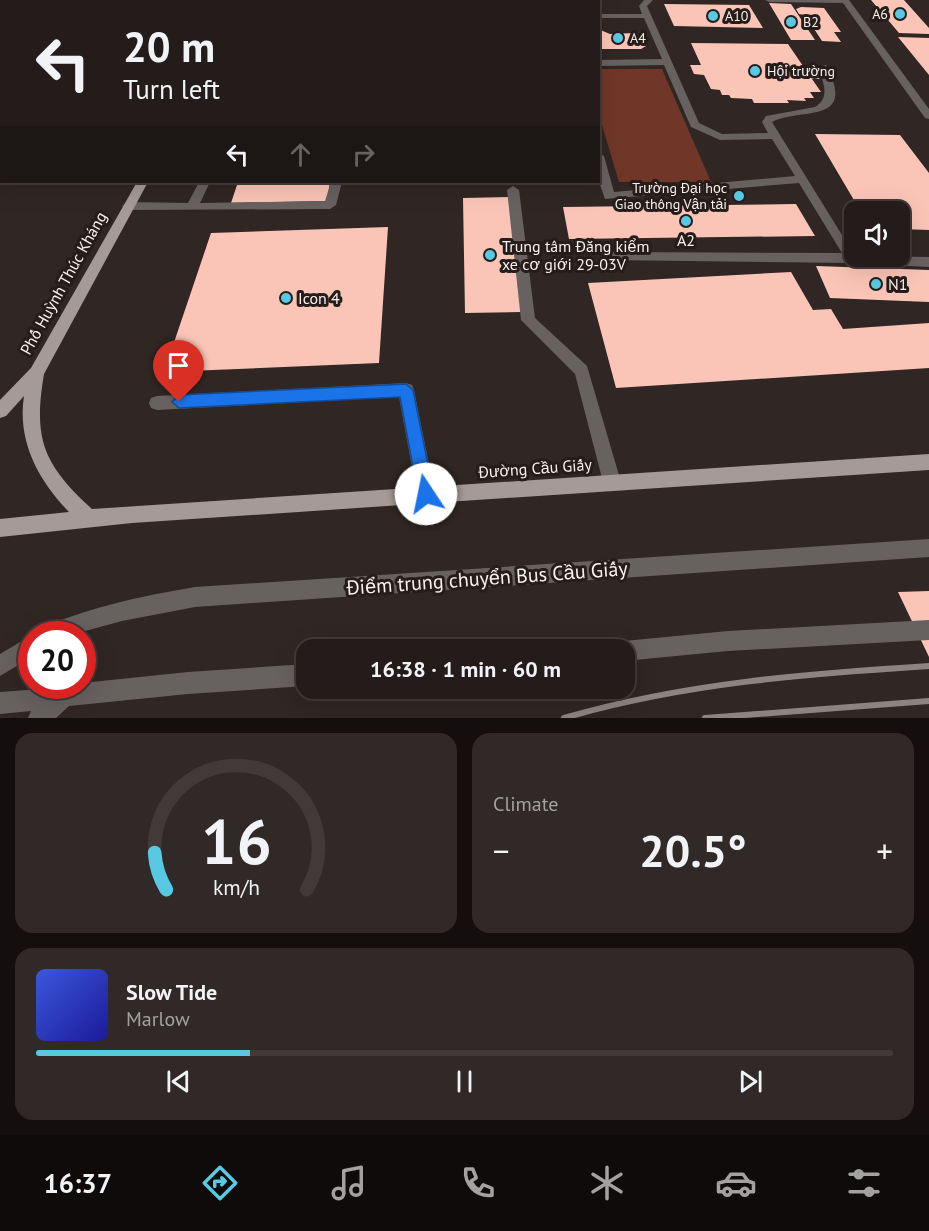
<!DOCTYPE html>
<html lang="en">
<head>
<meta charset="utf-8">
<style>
	body { margin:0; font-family:"PT Sans",sans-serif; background:#302927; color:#f1f3f6; height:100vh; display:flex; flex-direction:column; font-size:22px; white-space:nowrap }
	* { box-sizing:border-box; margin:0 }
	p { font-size:20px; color:#a3a1a2 }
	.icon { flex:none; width:33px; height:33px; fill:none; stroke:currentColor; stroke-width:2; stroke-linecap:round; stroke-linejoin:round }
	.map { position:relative; height:718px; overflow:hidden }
	.panel { display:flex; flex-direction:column; gap:15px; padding:15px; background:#140f0e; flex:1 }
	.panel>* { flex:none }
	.banner { position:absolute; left:0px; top:0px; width:600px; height:183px; box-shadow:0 6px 24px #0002,0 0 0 2px #413a39; background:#241c1a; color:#f1f3f6; overflow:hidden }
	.controls { position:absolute; left:844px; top:201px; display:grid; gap:12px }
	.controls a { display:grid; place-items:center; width:66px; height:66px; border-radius:12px; background:#241c1a; box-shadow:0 6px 24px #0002,0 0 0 2px #413a39; font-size:30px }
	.speed { position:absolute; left:18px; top:621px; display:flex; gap:12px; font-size:30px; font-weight:700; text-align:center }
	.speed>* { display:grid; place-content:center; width:78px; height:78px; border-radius:50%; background:#241c1a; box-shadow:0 6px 24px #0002,0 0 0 2px #413a39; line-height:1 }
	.speed .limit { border:9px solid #d22; background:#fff; color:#111 }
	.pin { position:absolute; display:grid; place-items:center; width:51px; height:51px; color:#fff; margin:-62px -26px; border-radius:50% 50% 50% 0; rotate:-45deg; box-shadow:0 0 6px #0007 }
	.pin .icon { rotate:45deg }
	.me { position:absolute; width:66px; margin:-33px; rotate:349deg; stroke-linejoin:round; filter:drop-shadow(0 0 4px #0008) }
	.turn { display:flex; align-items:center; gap:21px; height:126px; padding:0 24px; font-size:27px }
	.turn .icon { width:78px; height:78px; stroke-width:2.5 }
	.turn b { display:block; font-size:42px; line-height:51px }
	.lanes { display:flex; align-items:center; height:57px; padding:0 24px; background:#0003; justify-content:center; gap:30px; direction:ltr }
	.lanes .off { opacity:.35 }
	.big { font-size:45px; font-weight:800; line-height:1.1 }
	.panel .tile { flex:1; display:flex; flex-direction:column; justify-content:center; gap:9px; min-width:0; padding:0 21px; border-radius:18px; background:#302927 }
	.panel .dial { align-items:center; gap:0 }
	.dial svg { height:156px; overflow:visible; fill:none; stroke:#413a39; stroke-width:7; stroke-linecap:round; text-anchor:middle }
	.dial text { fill:#f1f3f6; stroke:none }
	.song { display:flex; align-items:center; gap:18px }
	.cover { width:72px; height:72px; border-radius:9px; background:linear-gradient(135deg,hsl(230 70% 55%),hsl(240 70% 35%)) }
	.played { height:6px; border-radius:3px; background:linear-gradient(90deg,#58c9e3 25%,#413a39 25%) }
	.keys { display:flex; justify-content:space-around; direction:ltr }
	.heat { display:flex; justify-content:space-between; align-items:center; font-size:33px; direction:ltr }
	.panel .tiles { flex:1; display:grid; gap:15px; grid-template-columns:1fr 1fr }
	.tile:last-child { grid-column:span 2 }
	.trip { position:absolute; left:296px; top:639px; width:339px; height:60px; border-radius:18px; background:#241c1a; box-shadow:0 6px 24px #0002,0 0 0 2px #413a39; font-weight:800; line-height:60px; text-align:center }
	.menu { display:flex; height:96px; justify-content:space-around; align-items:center; background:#0e0b0a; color:#a3a1a2 }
	.menu .icon { width:42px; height:42px }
	.menu .selected { color:#58c9e3 }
	.menu b { font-size:27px; color:#f1f3f6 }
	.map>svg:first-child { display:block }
	.green { fill:#703728 }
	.building { fill:#fac5b7 }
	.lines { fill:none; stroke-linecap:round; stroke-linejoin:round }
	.lane { fill:#676160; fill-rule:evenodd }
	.primary { fill:#a59a97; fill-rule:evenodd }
	.rail { stroke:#8d8482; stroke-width:6 }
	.route { fill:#1a73e8; stroke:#114b97; stroke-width:1.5 }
	.poi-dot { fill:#58c9e3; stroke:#261c1a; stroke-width:2 }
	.labels { text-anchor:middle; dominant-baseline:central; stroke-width:6; stroke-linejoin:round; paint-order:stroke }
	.far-poi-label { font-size:14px; fill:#f8f1ef; stroke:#261c1a; text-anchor:start }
	.poi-label { font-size:16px; fill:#f8f1ef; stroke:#261c1a; text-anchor:start }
	.street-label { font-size:16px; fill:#f8f1ef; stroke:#261c1a }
	.near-street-label { font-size:20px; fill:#f8f1ef; stroke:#261c1a }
</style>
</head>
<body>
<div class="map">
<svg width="929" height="718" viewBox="0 0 929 718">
	<rect width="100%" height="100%" fill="#302623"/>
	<path class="green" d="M599,69h63l49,113h-92l-20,-67z"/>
	<path class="building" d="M871,0h33l25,28v6l-30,-1z
		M769,3l22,1 24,36h-24z
		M664,4l85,1 14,23 -89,-2z
		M801,7l23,1 17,24h-7l7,10 -19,-1 -17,-26 -6,-1 -3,-5z
		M598,29l12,5 25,-1 4,10 7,3 -5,3h-43z
		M898,37l31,1v37z
		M691,43l97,1 15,22 12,1 8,12h-11l9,13h-11l4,6h-10l2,3 -19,-1 2,3h-35l-2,-4 -21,-1 -2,-3h-7l-2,-5 -9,-1 -7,-14 -10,-1 -4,-9h11z
		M815,134l85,1 29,38v57l-29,-1v-17h-39z
		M238,182h92l-3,19 -96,2z
		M511,197l10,115 -56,1 -2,-115z
		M796,204l19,32 -246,3 -6,-32z
		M388,227l-9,136 -215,9 47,-139z
		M816,266l113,4v32l-99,-4z
		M791,272l22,38 18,-1 12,20 86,-6v45l-313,20 -28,-105z
		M929,591v66l-31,-65z"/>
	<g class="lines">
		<path class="lane" d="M383,0h8v2h-8z
			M498,0h8v2h-8z
			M644,0h9l-6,6 52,117 23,11 46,-1 -6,-11 4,-6 49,-9c16,-10 8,-25 3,-40l8,-2c32,61 -26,42 -54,57l83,134 74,1v10l-78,-4 -243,-3 -2,-3 7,-5 229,1 -43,-70 -194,16 -7,-20v-26l6,3 10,36 181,-16 -23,-37 -52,1 -29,-13 -27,-62 -66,1v-6l64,-1 -18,-41h-46v-4h44l-3,-8z
			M765,0h84l80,109v10l-4,-1 -82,-115 -74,-1z
			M0,92h2v6h-2z
			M0,116h2l-2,7z
			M199,182h11l-10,21 125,-2 6,-19h11l-6,23 -6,4 -202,1 -6,-4 6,-4 60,1z
			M513,186l6,4 16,128 52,48 34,116 -3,6 -6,2 -6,-2 -3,-6 -28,-108 -54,-54 -14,-130z
			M406,383l6,2 2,5 21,104 -3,6 -6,3 -6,-3 -3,-6 -18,-97 -242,13 -6,-2 -2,-5 2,-5 6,-2z
			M929,539v18l-734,50 -73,14 -48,13h-33l3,-7c49,-21 99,-31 151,-40z
			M929,620v20l-201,11 -104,10v-11h-10l3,-6 7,-3 104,-10z
			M32,635v22l-32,19v-22z
			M306,664v22l-118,8 -119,12 -13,12h-28l3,-7 -31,3v-22l82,-6v-3l106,-11z"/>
		<path class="primary" d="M240,0h8l-9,2z
			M137,182h11l-104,192c-11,65 -1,90 48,135l837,-55v16l-797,53 -132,14v-18l69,-7c-31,-32 -52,-71 -45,-116l-18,20 -6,2v-18l31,-32z"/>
		<path class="rail" d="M564,718c120,-35 241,-44 365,-52
			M705,718l224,-17"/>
	</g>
	<path class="route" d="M406,384l7,6 21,104 -3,6 -5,2 -6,-2 -2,-6 -18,-97 -221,11 -7,-6 7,-7z"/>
	<g class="poi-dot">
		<circle cx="900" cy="14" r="6"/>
		<circle cx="713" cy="16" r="6"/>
		<circle cx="791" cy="22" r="6"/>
		<circle cx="618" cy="38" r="6"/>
		<circle cx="755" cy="71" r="6"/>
		<circle cx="739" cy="196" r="6"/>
		<circle cx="686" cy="221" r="6"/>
		<circle cx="490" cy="255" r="6"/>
		<circle cx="876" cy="284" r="6"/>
		<circle cx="286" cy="298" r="6"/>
	</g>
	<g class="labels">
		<g class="far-poi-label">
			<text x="888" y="14" text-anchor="end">A6</text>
			<text x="725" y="16">A10</text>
			<text x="803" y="22">B2</text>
			<text x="630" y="38">A4</text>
			<text x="767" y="71">Hội trường</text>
			<text x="727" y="188" text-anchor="end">Trường Đại học<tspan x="727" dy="16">Giao thông Vận tải</tspan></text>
		</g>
		<g class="poi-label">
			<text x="686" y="240" text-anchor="middle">A2</text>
			<text x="502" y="246">Trung tâm Đăng kiểm<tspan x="502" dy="18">xe cơ giới 29-03V</tspan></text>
			<text x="888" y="284">N1</text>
			<text x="298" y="298">Icon 4</text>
		</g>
		<g class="street-label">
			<text transform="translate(63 283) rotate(-61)">Phố Huỳnh Thúc Kháng</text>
			<text transform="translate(535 468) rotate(-4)">Đường Cầu Giấy</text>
		</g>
		<g class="near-street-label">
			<text transform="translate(487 578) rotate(-4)">Điểm trung chuyển Bus Cầu Giấy</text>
		</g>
	</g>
</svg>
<div class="controls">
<a><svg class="icon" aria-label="sound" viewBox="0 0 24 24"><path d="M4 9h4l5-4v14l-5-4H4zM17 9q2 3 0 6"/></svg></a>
</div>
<div class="speed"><div class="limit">20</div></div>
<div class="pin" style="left:179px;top:402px;background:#d93025"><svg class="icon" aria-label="arrive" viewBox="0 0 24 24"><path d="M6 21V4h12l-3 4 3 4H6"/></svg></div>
<svg class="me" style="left:426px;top:494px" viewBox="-20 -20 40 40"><circle r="19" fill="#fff"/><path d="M0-13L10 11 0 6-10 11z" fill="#1a73e8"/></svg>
<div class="trip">16:38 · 1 min · 60 m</div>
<div class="banner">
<div class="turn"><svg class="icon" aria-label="left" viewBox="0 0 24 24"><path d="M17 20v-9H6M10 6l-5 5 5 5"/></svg><div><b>20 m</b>Turn left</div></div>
<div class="lanes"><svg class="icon" aria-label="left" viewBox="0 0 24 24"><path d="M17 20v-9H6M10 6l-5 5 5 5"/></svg><svg class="icon off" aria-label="ahead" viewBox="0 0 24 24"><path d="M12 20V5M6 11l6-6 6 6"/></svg><svg class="icon off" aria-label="right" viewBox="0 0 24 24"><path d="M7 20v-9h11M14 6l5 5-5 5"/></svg></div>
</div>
</div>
<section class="panel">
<div class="tiles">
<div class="tile dial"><svg viewBox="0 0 100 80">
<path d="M14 69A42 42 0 1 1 86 69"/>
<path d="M14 69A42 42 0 0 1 8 50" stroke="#58c9e3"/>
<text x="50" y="56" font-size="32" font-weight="700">16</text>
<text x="50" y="72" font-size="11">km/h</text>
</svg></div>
<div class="tile"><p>Climate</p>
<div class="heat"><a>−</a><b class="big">20.5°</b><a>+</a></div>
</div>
<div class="tile">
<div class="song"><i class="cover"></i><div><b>Slow Tide</b><p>Marlow</p></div></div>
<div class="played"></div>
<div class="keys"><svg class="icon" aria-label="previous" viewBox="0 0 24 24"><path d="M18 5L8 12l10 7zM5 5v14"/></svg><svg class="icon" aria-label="pause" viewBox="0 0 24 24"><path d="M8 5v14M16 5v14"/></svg><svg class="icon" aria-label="next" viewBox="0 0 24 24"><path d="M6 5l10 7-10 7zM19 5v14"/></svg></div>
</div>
</div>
</section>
<nav class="menu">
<b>16:37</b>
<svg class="icon selected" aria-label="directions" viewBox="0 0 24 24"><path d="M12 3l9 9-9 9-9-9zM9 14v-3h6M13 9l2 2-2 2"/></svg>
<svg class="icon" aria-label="music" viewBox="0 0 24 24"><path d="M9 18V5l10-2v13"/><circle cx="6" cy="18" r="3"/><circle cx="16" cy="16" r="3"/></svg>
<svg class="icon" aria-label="phone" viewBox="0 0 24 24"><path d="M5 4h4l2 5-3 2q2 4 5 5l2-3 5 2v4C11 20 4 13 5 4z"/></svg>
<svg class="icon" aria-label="climate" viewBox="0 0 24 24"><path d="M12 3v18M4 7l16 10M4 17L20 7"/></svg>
<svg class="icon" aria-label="car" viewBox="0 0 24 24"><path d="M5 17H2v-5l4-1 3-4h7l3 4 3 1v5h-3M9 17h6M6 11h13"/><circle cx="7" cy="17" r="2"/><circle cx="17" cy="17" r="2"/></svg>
<svg class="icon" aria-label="filters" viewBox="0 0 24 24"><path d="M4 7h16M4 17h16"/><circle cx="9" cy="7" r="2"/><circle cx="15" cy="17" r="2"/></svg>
</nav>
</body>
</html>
